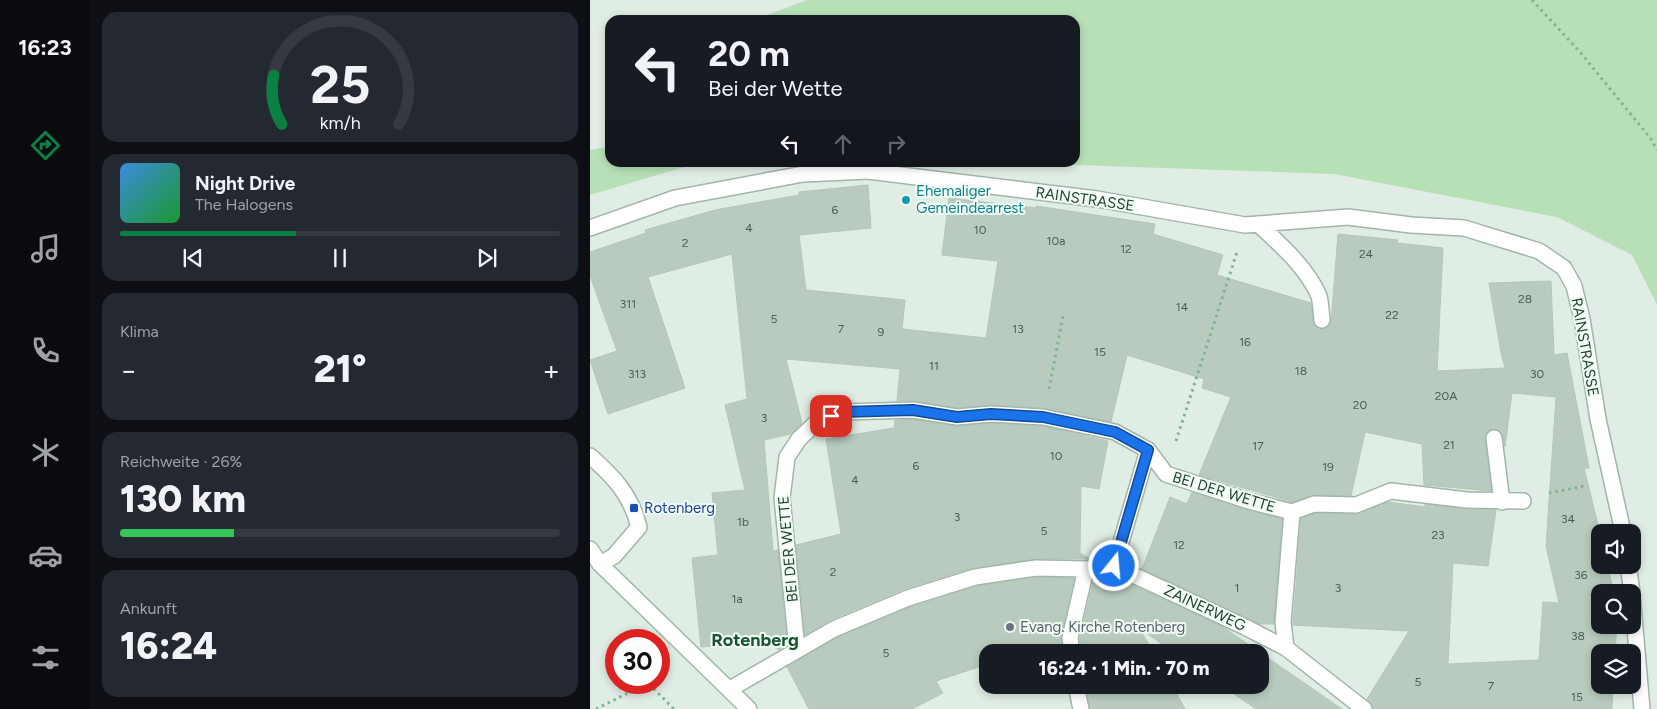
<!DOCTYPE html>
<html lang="de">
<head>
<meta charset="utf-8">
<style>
	body { margin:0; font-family:Figtree,sans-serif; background:#242831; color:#f1f3f6; height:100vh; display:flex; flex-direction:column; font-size:19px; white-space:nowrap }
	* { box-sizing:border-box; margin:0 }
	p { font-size:16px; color:#9ea1a6 }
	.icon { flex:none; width:28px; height:28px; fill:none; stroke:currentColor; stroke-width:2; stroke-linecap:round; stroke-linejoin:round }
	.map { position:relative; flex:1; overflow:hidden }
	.details { display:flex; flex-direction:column; gap:12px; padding:12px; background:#0d0f14; width:500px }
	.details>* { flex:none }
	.guide { position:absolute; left:15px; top:15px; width:475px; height:152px; border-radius:15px; box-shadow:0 2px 8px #0003; background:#171b24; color:#f1f3f6; overflow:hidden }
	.controls { position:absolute; left:1001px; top:524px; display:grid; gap:10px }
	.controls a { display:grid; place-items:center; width:50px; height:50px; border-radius:10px; background:#171b24; box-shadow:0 2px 8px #0003; font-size:25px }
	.speed { position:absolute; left:15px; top:629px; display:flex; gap:10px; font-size:25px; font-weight:700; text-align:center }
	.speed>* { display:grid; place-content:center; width:65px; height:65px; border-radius:50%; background:#171b24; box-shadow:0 2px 8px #0003; line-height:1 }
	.speed .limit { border:8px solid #d22; background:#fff; color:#111 }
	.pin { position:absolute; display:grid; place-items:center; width:42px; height:42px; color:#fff; margin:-21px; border-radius:10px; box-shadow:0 2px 8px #0006 }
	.me { position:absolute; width:55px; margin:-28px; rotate:17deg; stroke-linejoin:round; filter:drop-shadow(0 0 4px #0008) }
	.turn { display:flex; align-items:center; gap:18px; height:105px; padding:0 20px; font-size:22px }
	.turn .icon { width:65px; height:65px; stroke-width:2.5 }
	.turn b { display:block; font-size:35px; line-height:42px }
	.lanes { display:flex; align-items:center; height:48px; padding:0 20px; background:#0003; justify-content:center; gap:25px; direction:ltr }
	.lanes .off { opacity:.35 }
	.big { font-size:38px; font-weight:800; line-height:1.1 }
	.details .widget { flex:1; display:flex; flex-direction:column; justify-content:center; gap:8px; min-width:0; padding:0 18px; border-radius:15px; background:#242831 }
	.details .dial { align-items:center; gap:0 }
	.dial svg { height:130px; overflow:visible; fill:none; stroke:#363941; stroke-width:7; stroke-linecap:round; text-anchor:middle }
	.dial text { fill:#f1f3f6; stroke:none }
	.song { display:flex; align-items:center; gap:15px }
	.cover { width:60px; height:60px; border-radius:8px; background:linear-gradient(135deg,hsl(210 70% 55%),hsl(130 70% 35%)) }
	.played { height:5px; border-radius:2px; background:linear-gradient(90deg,#0b8043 40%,#363941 40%) }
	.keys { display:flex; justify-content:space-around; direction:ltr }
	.heat { display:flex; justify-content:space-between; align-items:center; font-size:28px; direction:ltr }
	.charge { height:8px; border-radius:4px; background:linear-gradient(90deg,#34c759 26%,#363941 0) }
	.trip { position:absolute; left:389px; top:644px; width:290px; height:50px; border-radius:15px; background:#171b24; box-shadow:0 2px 8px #0003; font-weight:800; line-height:50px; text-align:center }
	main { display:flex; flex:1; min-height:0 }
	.dock { display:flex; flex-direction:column; width:90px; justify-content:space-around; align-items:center; background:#090b0e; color:#9ea1a6 }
	.dock .icon { width:35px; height:35px }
	.dock .active { color:#0b8043 }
	.dock b { font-size:22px; color:#f1f3f6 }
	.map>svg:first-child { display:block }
	.green { fill:#b8e0b7 }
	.building { fill:#b8cbbe; stroke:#b2c7b8 }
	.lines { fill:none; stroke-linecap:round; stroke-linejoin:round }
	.lane-casing { stroke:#a2b5a9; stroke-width:18 }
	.street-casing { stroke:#a2b5a9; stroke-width:18 }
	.secondary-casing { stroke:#a1bdab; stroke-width:18 }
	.path { stroke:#7eb493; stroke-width:3; stroke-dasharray:2.5 4; stroke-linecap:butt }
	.lane { stroke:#fff; stroke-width:15 }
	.street { stroke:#fff; stroke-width:15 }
	.secondary { stroke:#fff; stroke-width:15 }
	.route-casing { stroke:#114b97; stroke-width:12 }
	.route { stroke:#1a73e8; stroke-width:9 }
	.culture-dot { fill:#0f9aa8; stroke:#f1f9f3; stroke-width:2 }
	.transit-dot { fill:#1a4fb4; stroke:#f1f9f3; stroke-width:2 }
	.worship-dot { fill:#6b7280; stroke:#f1f9f3; stroke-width:2 }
	.labels { text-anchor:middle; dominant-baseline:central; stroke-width:4; stroke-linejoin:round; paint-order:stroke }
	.number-label { font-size:12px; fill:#456251 }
	.culture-label { font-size:15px; fill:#0d838f; stroke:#f1f9f3; text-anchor:start }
	.street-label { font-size:15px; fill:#1f3f2d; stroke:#f1f9f3 }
	.transit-label { font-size:15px; fill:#164399; stroke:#f1f9f3; text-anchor:start }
	.worship-label { font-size:15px; fill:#5b616d; stroke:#f1f9f3; text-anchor:start }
	.quarter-label { font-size:18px; font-weight:bold; fill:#195334; stroke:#f1f9f3 }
</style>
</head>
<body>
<main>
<nav class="dock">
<b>16:23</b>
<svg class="icon active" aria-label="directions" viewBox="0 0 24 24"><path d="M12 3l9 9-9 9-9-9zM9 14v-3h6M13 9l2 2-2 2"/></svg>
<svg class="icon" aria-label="music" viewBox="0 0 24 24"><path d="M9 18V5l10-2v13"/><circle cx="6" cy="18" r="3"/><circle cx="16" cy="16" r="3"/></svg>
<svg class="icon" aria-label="phone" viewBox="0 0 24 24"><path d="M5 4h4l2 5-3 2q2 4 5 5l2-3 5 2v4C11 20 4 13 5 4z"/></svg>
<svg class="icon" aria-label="climate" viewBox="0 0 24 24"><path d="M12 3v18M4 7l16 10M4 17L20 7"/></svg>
<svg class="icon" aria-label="car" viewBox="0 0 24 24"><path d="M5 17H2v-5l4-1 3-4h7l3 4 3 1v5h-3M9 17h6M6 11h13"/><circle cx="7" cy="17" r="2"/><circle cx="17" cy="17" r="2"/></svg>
<svg class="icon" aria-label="filters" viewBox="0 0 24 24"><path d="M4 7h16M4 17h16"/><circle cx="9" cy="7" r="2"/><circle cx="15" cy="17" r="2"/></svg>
</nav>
<section class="details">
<div class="widget dial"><svg viewBox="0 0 100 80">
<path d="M14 69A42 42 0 1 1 86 69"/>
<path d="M14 69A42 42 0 0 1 9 39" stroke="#0b8043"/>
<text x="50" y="56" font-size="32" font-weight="700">25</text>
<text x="50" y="72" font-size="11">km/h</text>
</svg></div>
<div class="widget">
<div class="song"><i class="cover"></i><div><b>Night Drive</b><p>The Halogens</p></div></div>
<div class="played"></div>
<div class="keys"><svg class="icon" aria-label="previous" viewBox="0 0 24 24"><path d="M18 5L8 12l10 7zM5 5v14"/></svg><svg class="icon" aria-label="pause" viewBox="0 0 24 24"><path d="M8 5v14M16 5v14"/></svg><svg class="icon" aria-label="next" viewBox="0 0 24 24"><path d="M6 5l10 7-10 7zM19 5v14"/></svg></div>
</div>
<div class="widget"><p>Klima</p>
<div class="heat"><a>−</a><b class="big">21°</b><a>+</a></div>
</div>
<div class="widget"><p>Reichweite · 26%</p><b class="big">130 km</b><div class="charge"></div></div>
<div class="widget"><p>Ankunft</p><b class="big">16:24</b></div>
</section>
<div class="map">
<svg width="1067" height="709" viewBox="0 0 1067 709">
	<rect width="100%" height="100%" fill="#e0ede4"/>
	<path class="green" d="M217,0h850v305l-25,-50 -75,-38 -223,-43 -317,-11 58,-1v-142h-321z
		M20,84v78l88,1 -108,32v-45l19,-3z"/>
	<path class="building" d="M278,185l3,43 -72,7 7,55 99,10 -3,29 84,9 12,-77 -56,-6 7,-57 87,10v-2l119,18 -2,10 70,21 -6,20 94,28 3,22 9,4 8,-6 7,-89 60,6 -1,3 46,5 -6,123 68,-3 -4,-15 -12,-70 62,-2 3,74 13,-2 22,115h-5l16,65v32h7l7,27h-14v33h17l-2,27h-15v33h13l-1,24h-239l-6,-10 42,-68 -116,-6 8,-106 15,-6 43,1 29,-12 37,5v-3l71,6 -8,56 -35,-3 -5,101 91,-4 4,-58 16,1 -13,-57 10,-149 -44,-4 -7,54 -2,-11 -5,-6h-9l-4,5 6,56 -67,-6 -2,-41 -57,-12 -14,64 -37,-1 -22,7 -93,-27 32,-78 -29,-9 2,-9 -77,-24 -16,67 -67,-14 -52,-3 -35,3 -43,-7h-17l3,-32 -114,-10 16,64 -11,11 -27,6 9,111 5,-1 9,95 -9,5 -5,-9 -72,6 -9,-89 26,-3 -6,-62 33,-3 -20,-85 22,-6 -15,-145 -84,23 37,111 -77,26 -18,-54 27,-9 -27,-75v-24l56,-19 -1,-3 70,-20 84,-15v-3z
		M322,419l44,7 35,-3 51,3 66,15 -9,48 -18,-3 -1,67 10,6h-55l-63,9 -68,21 -74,31 -25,15 -9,-90 45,-11 -15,-95 68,-11 1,-8z
		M602,492l90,27 -8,105h-15l-117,-55 28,-72 17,7z
		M522,576l111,51 119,82h-86l-35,-24h39v-33h-86l-34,-23 13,23h-72l-1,-14 14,-60z
		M447,577l37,1 -13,58 2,16h-75v12l-52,17 7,12 -31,16h-103l-22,-42 51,-30 73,-30 66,-21z
		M507,685h75l13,24h-95l-3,-17z"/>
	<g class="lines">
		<g class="lane-casing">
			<path id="lane" d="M0,456c24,21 41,39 49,71l-25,29 -14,8"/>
		</g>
		<g class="street-casing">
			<path id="street" d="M668,224c22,20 49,44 61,72 2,7 2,17 3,24
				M0,228l85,-30 128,-24 65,-3 229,28 148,26 103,-8 63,8 53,3 75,23 25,17 10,18 8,33 16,100 25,113
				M904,438l8,64
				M1038,565l4,27
				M524,566l34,-116
				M496,569l28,-3 131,61 41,21 78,61
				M1042,594l10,115
				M696,648l-3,-26 9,-110
				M207,649l-15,-151 5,-41 12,-18 20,-19 23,-8 71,-2 44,7 34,-3 52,3 72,15 33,18 18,24 83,27 43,11 22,-8 42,1 35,-14 76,9 56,1
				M486,685l5,24
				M140,689l104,-60 74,-31 67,-21 61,-9 50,1 -16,69 2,14"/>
		</g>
		<g class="secondary-casing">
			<path id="secondary" d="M0,549l10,15 149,145"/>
		</g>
		<path class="path" d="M942,0l48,52 71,87 6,11
			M459,389l14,-73
			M586,441l61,-189
			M959,493l36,-7
			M69,676l10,-6
			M59,684l25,25
			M6,709l54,-27"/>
		<use href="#lane" class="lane"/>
		<use href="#street" class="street"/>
		<use href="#secondary" class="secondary"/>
	</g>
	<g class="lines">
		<g class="route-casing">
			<path id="route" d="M241,416l11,-4 71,-2 44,7 34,-3 52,3 72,15 33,18 -34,116"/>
		</g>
		<use href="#route" class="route"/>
	</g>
	<circle class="culture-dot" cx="316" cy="200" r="5"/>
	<rect class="transit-dot" x="39" y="503" width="10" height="10" rx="2.5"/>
	<circle class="worship-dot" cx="420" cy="627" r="5"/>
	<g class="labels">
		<g class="number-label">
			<text x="245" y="210">6</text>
			<text x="159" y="228">4</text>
			<text x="390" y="230">10</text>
			<text x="466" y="241">10a</text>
			<text x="95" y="243">2</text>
			<text x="536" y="249">12</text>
			<text x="776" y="254">24</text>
			<text x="935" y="299">28</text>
			<text x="38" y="304">311</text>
			<text x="592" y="307">14</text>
			<text x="802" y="315">22</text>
			<text x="184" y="319">5</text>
			<text x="251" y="329">7</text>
			<text x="428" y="329">13</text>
			<text x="291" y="332">9</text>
			<text x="655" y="342">16</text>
			<text x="510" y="352">15</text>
			<text x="344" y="366">11</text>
			<text x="711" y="371">18</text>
			<text x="47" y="374">313</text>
			<text x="947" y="374">30</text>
			<text x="856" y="396">20A</text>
			<text x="770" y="405">20</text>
			<text x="174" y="418">3</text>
			<text x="859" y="445">21</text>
			<text x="668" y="446">17</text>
			<text x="466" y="456">10</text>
			<text x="326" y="466">6</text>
			<text x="738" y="467">19</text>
			<text x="265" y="480">4</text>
			<text x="367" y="517">3</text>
			<text x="978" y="519">34</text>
			<text x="153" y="522">1b</text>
			<text x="454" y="531">5</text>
			<text x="848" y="535">23</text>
			<text x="589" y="545">12</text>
			<text x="243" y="572">2</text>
			<text x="991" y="575">36</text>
			<text x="647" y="588">1</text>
			<text x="748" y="588">3</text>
			<text x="147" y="599">1a</text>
			<text x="988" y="636">38</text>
			<text x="296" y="653">5</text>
			<text x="828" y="682">5</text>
			<text x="901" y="686">7</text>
			<text x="987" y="697">15</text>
		</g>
		<g class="culture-label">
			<text x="326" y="191">Ehemaliger<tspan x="326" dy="17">Gemeindearrest</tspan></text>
		</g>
		<g class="street-label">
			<text transform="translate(495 199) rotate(8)">RAINSTRASSE</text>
			<text transform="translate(995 347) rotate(80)">RAINSTRASSE</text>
			<text transform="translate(634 492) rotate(17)">BEI DER WETTE</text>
			<text transform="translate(198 549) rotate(-95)">BEI DER WETTE</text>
			<text transform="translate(615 608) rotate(25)">ZAINERWEG</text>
		</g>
		<g class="transit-label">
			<text x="54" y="508">Rotenberg</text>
		</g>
		<g class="worship-label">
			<text x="430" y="627">Evang. Kirche Rotenberg</text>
		</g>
		<g class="quarter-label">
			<text x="165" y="640">Rotenberg</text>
		</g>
	</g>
</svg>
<div class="controls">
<a><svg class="icon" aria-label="sound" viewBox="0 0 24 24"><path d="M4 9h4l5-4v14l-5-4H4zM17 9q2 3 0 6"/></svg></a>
<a><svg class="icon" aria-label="search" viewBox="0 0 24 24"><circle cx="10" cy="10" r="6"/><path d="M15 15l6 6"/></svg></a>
<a><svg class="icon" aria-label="layers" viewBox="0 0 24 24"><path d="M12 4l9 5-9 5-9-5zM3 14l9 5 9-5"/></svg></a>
</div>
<div class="speed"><div class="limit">30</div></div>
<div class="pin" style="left:241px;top:416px;background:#d93025"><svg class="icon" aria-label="arrive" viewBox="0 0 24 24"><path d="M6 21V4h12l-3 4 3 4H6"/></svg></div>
<svg class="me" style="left:524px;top:566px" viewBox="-20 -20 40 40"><circle r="17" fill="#1a73e8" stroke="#fff" stroke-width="3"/><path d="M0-11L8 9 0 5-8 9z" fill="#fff"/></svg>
<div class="trip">16:24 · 1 Min. · 70 m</div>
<div class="guide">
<div class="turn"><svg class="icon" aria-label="left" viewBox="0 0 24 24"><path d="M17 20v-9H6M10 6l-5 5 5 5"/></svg><div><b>20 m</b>Bei der Wette</div></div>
<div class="lanes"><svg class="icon" aria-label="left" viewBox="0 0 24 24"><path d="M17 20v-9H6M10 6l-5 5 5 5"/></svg><svg class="icon off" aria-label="ahead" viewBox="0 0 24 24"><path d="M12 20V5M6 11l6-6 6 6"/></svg><svg class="icon off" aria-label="right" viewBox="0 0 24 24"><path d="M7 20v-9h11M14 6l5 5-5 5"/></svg></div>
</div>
</div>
</main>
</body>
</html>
